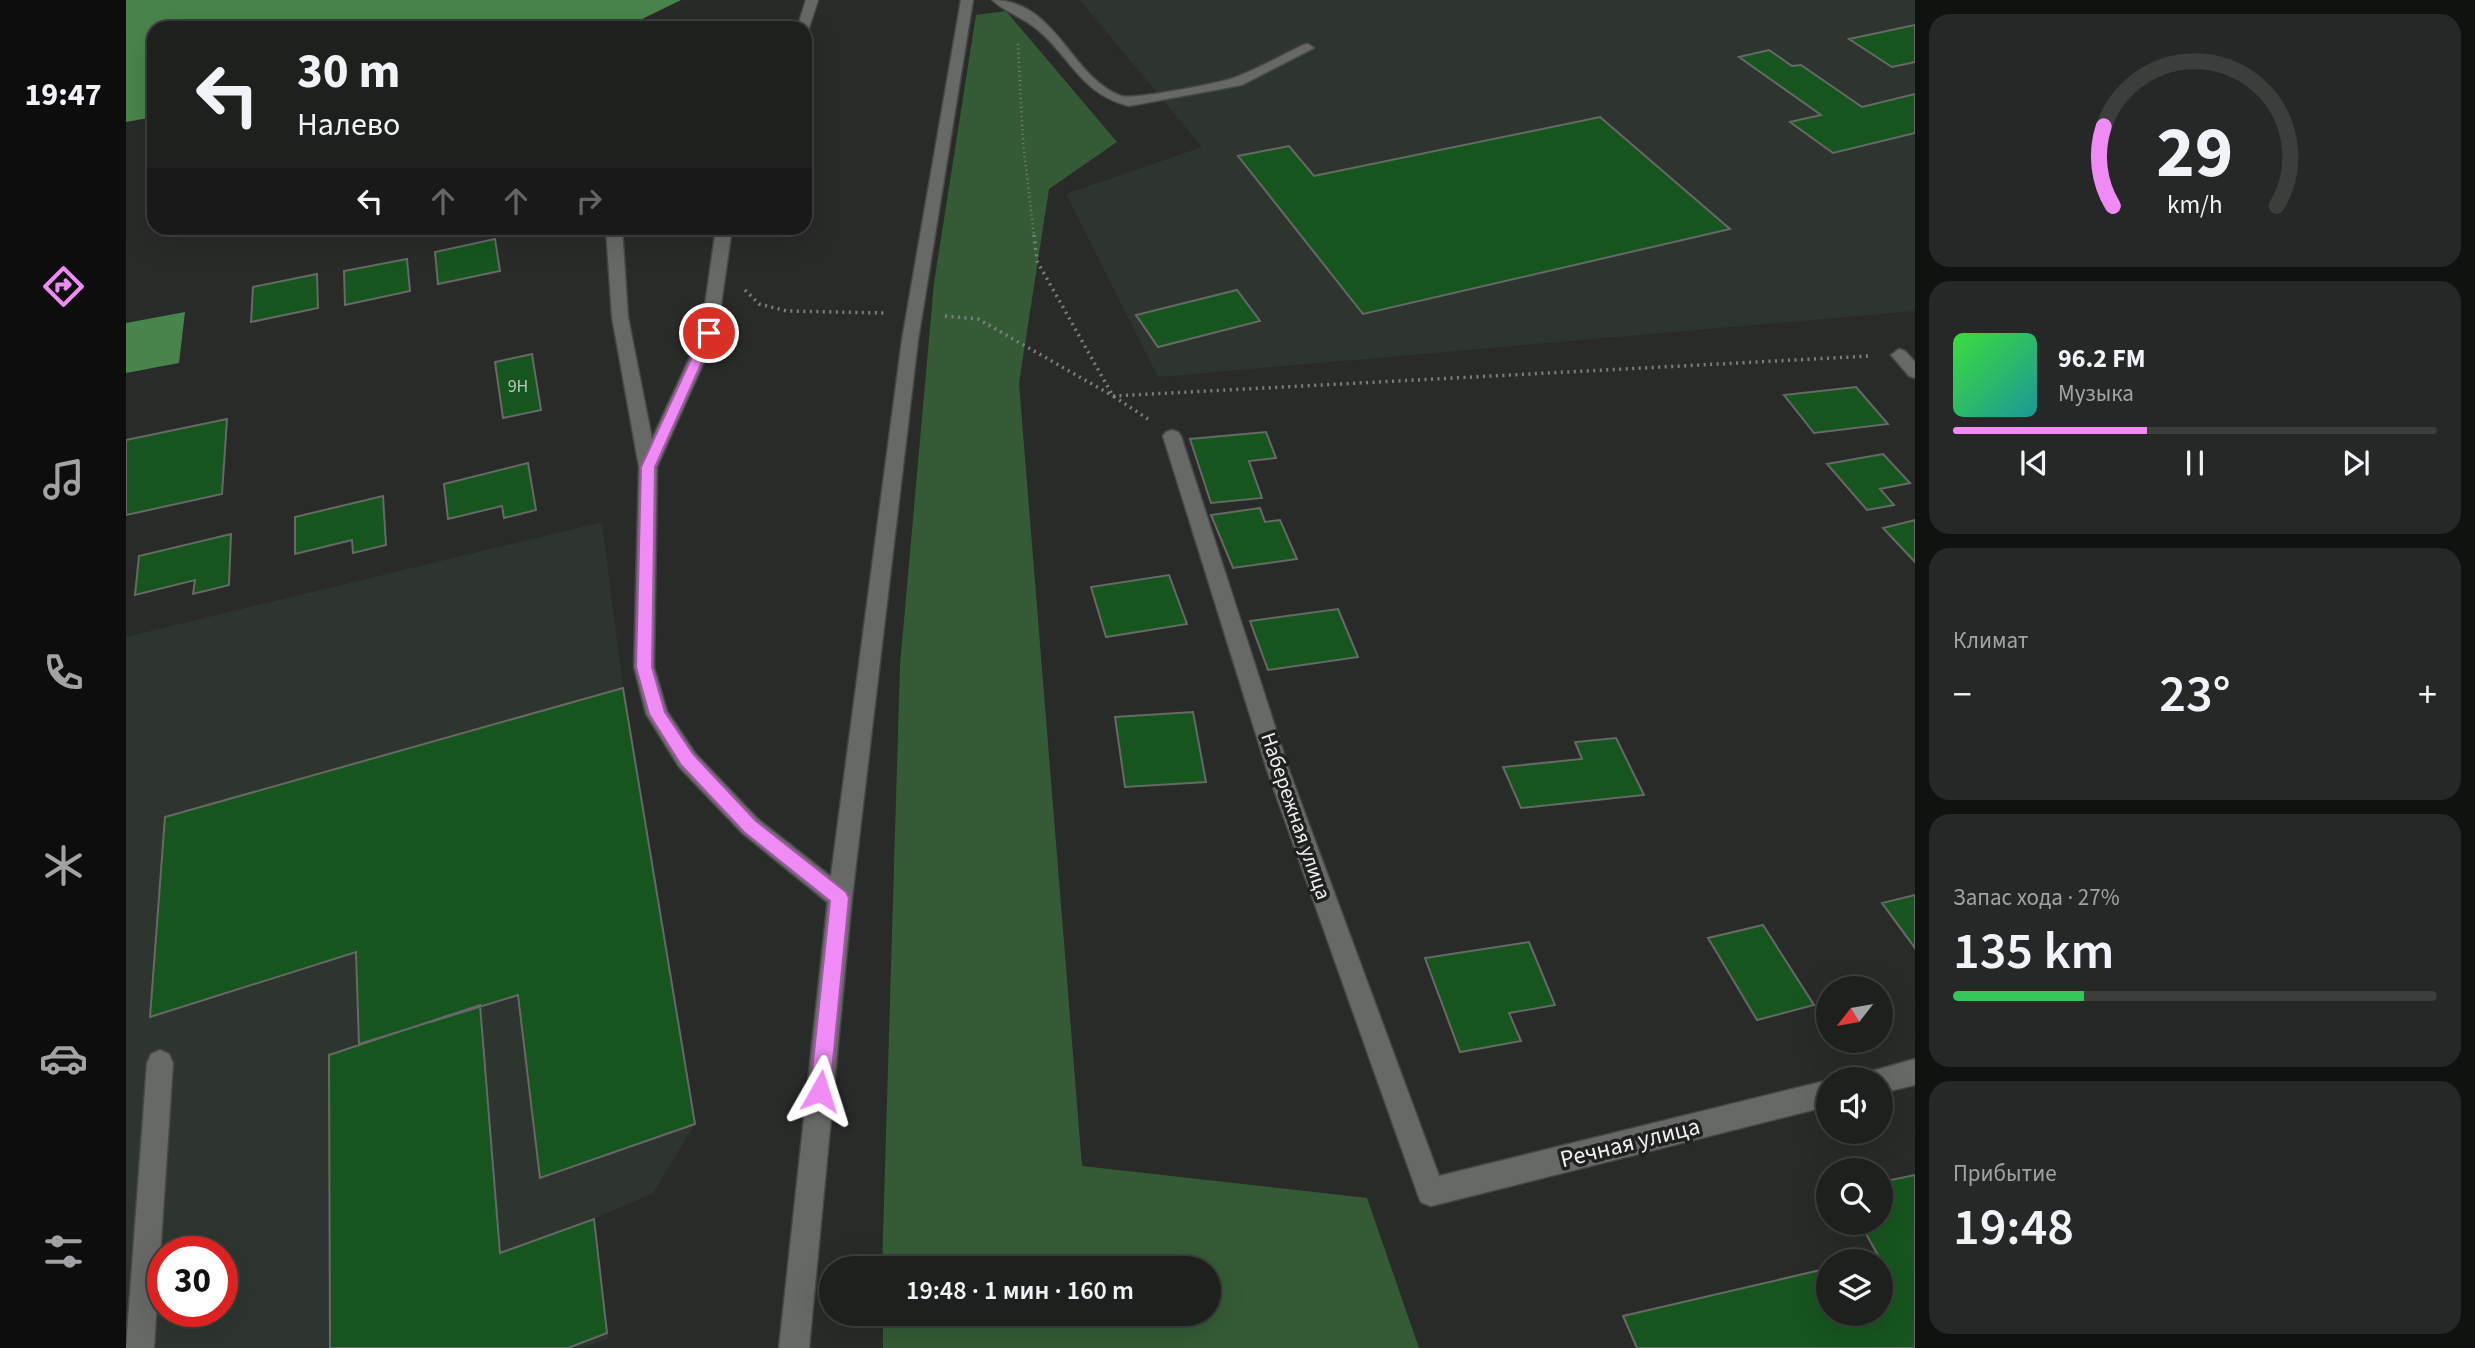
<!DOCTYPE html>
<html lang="ru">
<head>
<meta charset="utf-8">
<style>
	body { margin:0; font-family:"Source Sans 3",sans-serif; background:#262827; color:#f1f3f6; height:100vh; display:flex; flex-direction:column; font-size:26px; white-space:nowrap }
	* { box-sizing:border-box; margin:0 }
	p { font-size:23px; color:#a1a3a4 }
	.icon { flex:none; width:38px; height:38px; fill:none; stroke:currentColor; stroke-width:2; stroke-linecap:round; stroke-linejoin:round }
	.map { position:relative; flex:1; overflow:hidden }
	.drawer { display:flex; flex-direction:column; gap:14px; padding:14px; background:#101210; width:560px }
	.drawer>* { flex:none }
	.banner { position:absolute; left:21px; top:21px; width:665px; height:214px; border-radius:21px; box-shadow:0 7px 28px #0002,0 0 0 2px #3c3e3c; background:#1e201e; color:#f1f3f6; overflow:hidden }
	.needle { width:46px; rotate:239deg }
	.tools { position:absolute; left:1690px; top:976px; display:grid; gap:14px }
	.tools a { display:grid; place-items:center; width:77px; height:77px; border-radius:50%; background:#1e201e; box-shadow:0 7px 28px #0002,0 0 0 2px #3c3e3c; font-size:35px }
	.speed { position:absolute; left:21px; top:1236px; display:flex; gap:14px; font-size:35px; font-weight:700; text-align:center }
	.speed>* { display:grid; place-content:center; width:91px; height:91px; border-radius:50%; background:#1e201e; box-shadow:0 7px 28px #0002,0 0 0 2px #3c3e3c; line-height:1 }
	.speed .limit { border:10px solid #d22; background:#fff; color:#111 }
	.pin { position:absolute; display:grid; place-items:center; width:60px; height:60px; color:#fff; margin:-30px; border:4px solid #fff; border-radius:50%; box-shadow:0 2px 7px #0007 }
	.me { position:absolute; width:77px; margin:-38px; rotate:6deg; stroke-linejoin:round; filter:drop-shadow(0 0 5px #0008) }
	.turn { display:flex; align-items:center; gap:24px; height:147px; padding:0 35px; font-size:32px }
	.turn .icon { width:91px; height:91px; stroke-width:2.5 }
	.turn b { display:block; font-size:49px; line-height:60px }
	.lanes { display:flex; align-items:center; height:66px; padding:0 35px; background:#0003; justify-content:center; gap:35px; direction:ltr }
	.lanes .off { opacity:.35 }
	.big { font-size:52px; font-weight:600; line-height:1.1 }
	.drawer .tile { flex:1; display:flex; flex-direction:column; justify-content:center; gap:10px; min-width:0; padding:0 24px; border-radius:21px; background:#262827 }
	.drawer .dial { align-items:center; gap:0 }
	.dial svg { height:182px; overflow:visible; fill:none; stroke:#3c3e3c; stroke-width:7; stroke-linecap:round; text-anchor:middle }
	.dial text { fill:#f1f3f6; stroke:none }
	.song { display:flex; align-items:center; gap:21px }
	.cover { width:84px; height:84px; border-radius:10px; background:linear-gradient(135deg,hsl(120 70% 55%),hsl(180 70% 35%)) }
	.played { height:7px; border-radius:4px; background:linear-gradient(90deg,#f08bf6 40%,#3c3e3c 40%) }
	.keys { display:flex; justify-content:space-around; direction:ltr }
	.heat { display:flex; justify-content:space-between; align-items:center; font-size:38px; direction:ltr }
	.charge { height:10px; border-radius:5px; background:linear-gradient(90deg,#34c759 27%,#3c3e3c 0) }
	.trip { position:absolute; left:693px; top:1256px; width:402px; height:70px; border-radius:35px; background:#1e201e; box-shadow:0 7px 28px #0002,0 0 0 2px #3c3e3c; font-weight:600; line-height:70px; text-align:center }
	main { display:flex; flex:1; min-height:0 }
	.tab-bar { display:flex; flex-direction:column; width:126px; justify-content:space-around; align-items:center; background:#0c0d0c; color:#a1a3a4 }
	.tab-bar .icon { width:49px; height:49px }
	.tab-bar .active { color:#f08bf6 }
	.tab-bar b { font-size:32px; color:#f1f3f6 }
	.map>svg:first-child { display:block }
	.built { fill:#2e352e; fill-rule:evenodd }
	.green { fill:#345b36 }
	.water { fill:#48854c }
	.building { fill:#16551e; stroke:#666966; stroke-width:2 }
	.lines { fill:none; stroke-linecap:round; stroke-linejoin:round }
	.lane-casing { stroke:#464846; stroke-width:3 }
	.street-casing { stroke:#464846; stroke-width:3 }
	.path-far1 { stroke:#7d7f7d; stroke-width:2.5; stroke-dasharray:1 3.5; stroke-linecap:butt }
	.path { stroke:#7d7f7d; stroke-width:3.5; stroke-dasharray:2 4.5; stroke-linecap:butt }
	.lane { fill:#666966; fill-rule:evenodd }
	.street { fill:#666966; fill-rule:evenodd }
	.route { fill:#f08bf6; stroke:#9c5aa0; stroke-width:2 }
	.labels { text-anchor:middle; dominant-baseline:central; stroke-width:7; stroke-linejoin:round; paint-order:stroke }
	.number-label { font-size:18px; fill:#b9c9bb }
	.street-label { font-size:21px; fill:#eff0ef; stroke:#1f211f }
	.near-street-label { font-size:24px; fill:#eff0ef; stroke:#1f211f }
</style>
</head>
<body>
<main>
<nav class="tab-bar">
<b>19:47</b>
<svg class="icon active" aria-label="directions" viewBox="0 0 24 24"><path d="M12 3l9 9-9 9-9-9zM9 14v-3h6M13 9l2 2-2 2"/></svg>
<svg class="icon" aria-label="music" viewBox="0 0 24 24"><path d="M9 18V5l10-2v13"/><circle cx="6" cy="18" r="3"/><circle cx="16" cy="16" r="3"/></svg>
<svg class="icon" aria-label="phone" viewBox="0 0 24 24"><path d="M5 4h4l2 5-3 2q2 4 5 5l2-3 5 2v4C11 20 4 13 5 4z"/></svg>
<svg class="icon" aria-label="climate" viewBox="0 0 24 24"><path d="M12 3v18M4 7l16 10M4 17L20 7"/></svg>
<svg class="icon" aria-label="car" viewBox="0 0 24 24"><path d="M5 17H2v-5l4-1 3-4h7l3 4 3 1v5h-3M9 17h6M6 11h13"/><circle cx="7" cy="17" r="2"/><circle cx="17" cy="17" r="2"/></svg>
<svg class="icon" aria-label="filters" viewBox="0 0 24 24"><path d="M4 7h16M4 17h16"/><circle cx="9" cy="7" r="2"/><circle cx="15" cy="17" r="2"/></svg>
</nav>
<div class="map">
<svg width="1789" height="1348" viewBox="0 0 1789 1348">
	<rect width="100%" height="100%" fill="#282b28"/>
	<path class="built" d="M954,0h835v311l-757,66 -92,-183 136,-47z
		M476,522l21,166 72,436 -42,69 -59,26 15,119 -26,10h-457v-711zM37,1251h59v60h-59z"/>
	<path class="green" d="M880,11l111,131 -68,47 -30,194 63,783 285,32 52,150h-536v-34h326v-45h-327l18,-604 34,-382 42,-268z"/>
	<path class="water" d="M0,0h555l-39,19 -40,9h-448v89l-28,5z
		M59,312l-6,51 -53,10v-50z"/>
	<path class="building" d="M1789,25v37l-23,5 -43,-28z
		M1643,50l23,16 9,-1 61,42 53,-13v39l-82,20 -43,-31 31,-7 -82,-58z
		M1474,117l130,112 -367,85 -125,-158 51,-10 25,30z
		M369,239l5,32 -62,13 -3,-32z
		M281,259l3,32 -65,14 -1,-34z
		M191,274l1,34 -67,14 2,-35z
		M1111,290l23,31 -102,26 -22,-32z
		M406,354l9,56 -38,8 -8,-56z
		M1730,387l32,37 -74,9 -30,-38z
		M101,419l-5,75 -96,21v-75z
		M1140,432l10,26 -27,3 13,37 -51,5 -21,-64z
		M1757,454l27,29 -30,6 14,16 -27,5 -40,-46z
		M402,463l8,47 -32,8 -2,-12 -54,13 -4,-35z
		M257,496l3,49 -33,8 -1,-13 -57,14v-37z
		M1134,508l5,14 15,-2 17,39 -64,9 -22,-53z
		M1789,520v42l-32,-34z
		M105,534l-2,51 -36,9 2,-14 -60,15 4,-39z
		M1043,575l18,49 -81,13 -15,-50z
		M1212,609l20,48 -90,13 -18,-49z
		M497,688l72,436 -155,54 -22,-183 -159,49 -3,-92 -206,65 15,-200z
		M1067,712l13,70 -81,5 -10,-70z
		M1490,738l28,57 -123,13 -18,-41 79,-8 -7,-17z
		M1789,895v53l-33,-45z
		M1637,925l51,80 -57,15 -49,-82z
		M1403,942l26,63 -46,8 12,28 -61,11 -35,-94z
		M354,1005l20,248 94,-34 13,114 -39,15h-238l-1,-293z
		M1789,1175v173h-278l-14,-32 206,-48v46h52v-52h-23l21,-5 -19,-34h21v-41z"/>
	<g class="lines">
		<g class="lane-casing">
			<path id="lane" d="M680,0h12l-9,28 -4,3v-3h-8z
				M866,0c65,0 77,76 129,96 11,4 101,-13 115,-19 23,-9 45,-21 67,-32l5,-1 6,4 -72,37 -113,21c-48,-12 -57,-47 -91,-76 -14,-12 -33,-18 -46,-30z
				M480,228h16l6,89 24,122 49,-106 15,-105h16l-15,105 -60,134 -3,200 13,44 28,42 63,66 90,71 4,8 -4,8 -8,3 -8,-3 -90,-73 -63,-66 -33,-53 -12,-47 5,-200 -27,-150z
				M1773,349l6,2 10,11v16l-6,-2 -18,-21z
				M1046,430l6,2 3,4 109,337 155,419 -4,10 -10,4 -10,-4 -4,-10 -149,-419 -105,-337 3,-4z
				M34,1050l9,4 4,9 -19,285h-28l21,-285 4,-9z"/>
		</g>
		<g class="street-casing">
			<path id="street" d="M835,0h12l-55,340 -66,558 -43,450h-30l49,-450 74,-558z
				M1789,1059v26l-34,8v-13h-13l4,-9z
				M1703,1080v26l-398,100 -10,-4 -4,-10 4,-10 10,-4z"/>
		</g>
		<path class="path-far1" d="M892,44l5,98 11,94"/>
		<path class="path" d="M908,235l3,26 76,135 35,23
			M619,290l14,14 28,7 97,2
			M819,316l33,3 135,77 757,-40"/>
		<use href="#lane" class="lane"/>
		<use href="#street" class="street"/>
	</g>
	<path class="route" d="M583,329l6,4 -60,134 -3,200 13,45 28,42 63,67 90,71 3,6 -19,193 -3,7 -7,3 -7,-3 -3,-7 20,-190 -86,-69 -63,-67 -32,-51 -13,-47 5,-200 62,-134z"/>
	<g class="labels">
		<g class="number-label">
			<text x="392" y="386">9Н</text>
		</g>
		<g class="street-label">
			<text transform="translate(1170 816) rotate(71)">Набережная улица</text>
		</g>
		<g class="near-street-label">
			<text transform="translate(1504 1143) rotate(-14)">Речная улица</text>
		</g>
	</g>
</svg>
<div class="tools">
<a><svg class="needle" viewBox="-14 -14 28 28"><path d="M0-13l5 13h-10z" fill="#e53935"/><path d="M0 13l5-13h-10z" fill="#a1a3a4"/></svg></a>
<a><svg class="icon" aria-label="sound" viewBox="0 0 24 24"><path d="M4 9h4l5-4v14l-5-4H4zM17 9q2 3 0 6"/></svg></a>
<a><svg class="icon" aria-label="search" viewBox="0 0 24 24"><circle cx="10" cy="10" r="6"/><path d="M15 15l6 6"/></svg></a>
<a><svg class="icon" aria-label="layers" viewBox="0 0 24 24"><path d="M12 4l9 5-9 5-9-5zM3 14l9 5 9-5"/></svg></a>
</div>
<div class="speed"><div class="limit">30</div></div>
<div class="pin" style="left:583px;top:333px;background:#d93025"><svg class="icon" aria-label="arrive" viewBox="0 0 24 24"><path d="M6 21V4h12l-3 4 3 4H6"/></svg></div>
<svg class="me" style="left:694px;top:1091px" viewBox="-20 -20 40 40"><path d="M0-17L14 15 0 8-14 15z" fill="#f08bf6" stroke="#fff" stroke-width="4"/></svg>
<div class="trip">19:48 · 1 мин · 160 m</div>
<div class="banner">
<div class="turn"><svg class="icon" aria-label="left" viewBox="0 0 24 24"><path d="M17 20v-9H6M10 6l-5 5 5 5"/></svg><div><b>30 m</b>Налево</div></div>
<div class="lanes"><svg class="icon" aria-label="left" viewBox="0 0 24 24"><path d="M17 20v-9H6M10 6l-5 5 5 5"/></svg><svg class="icon off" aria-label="ahead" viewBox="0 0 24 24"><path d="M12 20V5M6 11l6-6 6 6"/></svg><svg class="icon off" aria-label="ahead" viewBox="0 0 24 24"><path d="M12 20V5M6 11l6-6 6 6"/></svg><svg class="icon off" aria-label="right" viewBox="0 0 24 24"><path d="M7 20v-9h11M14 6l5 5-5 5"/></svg></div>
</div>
</div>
<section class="drawer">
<div class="tile dial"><svg viewBox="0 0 100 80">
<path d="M14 69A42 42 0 1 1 86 69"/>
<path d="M14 69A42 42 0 0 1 10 34" stroke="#f08bf6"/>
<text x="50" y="56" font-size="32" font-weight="700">29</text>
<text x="50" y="72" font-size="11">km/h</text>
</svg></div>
<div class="tile">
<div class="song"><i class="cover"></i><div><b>96.2 FM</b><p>Музыка</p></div></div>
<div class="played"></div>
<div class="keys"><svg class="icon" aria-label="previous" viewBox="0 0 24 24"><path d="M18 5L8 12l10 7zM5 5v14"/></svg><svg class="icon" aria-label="pause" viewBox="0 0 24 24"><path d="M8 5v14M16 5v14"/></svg><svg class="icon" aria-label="next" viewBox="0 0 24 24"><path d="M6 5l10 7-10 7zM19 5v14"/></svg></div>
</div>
<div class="tile"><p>Климат</p>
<div class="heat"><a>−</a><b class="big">23°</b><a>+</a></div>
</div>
<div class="tile"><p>Запас хода · 27%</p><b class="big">135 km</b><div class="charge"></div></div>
<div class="tile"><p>Прибытие</p><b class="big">19:48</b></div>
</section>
</main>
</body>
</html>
